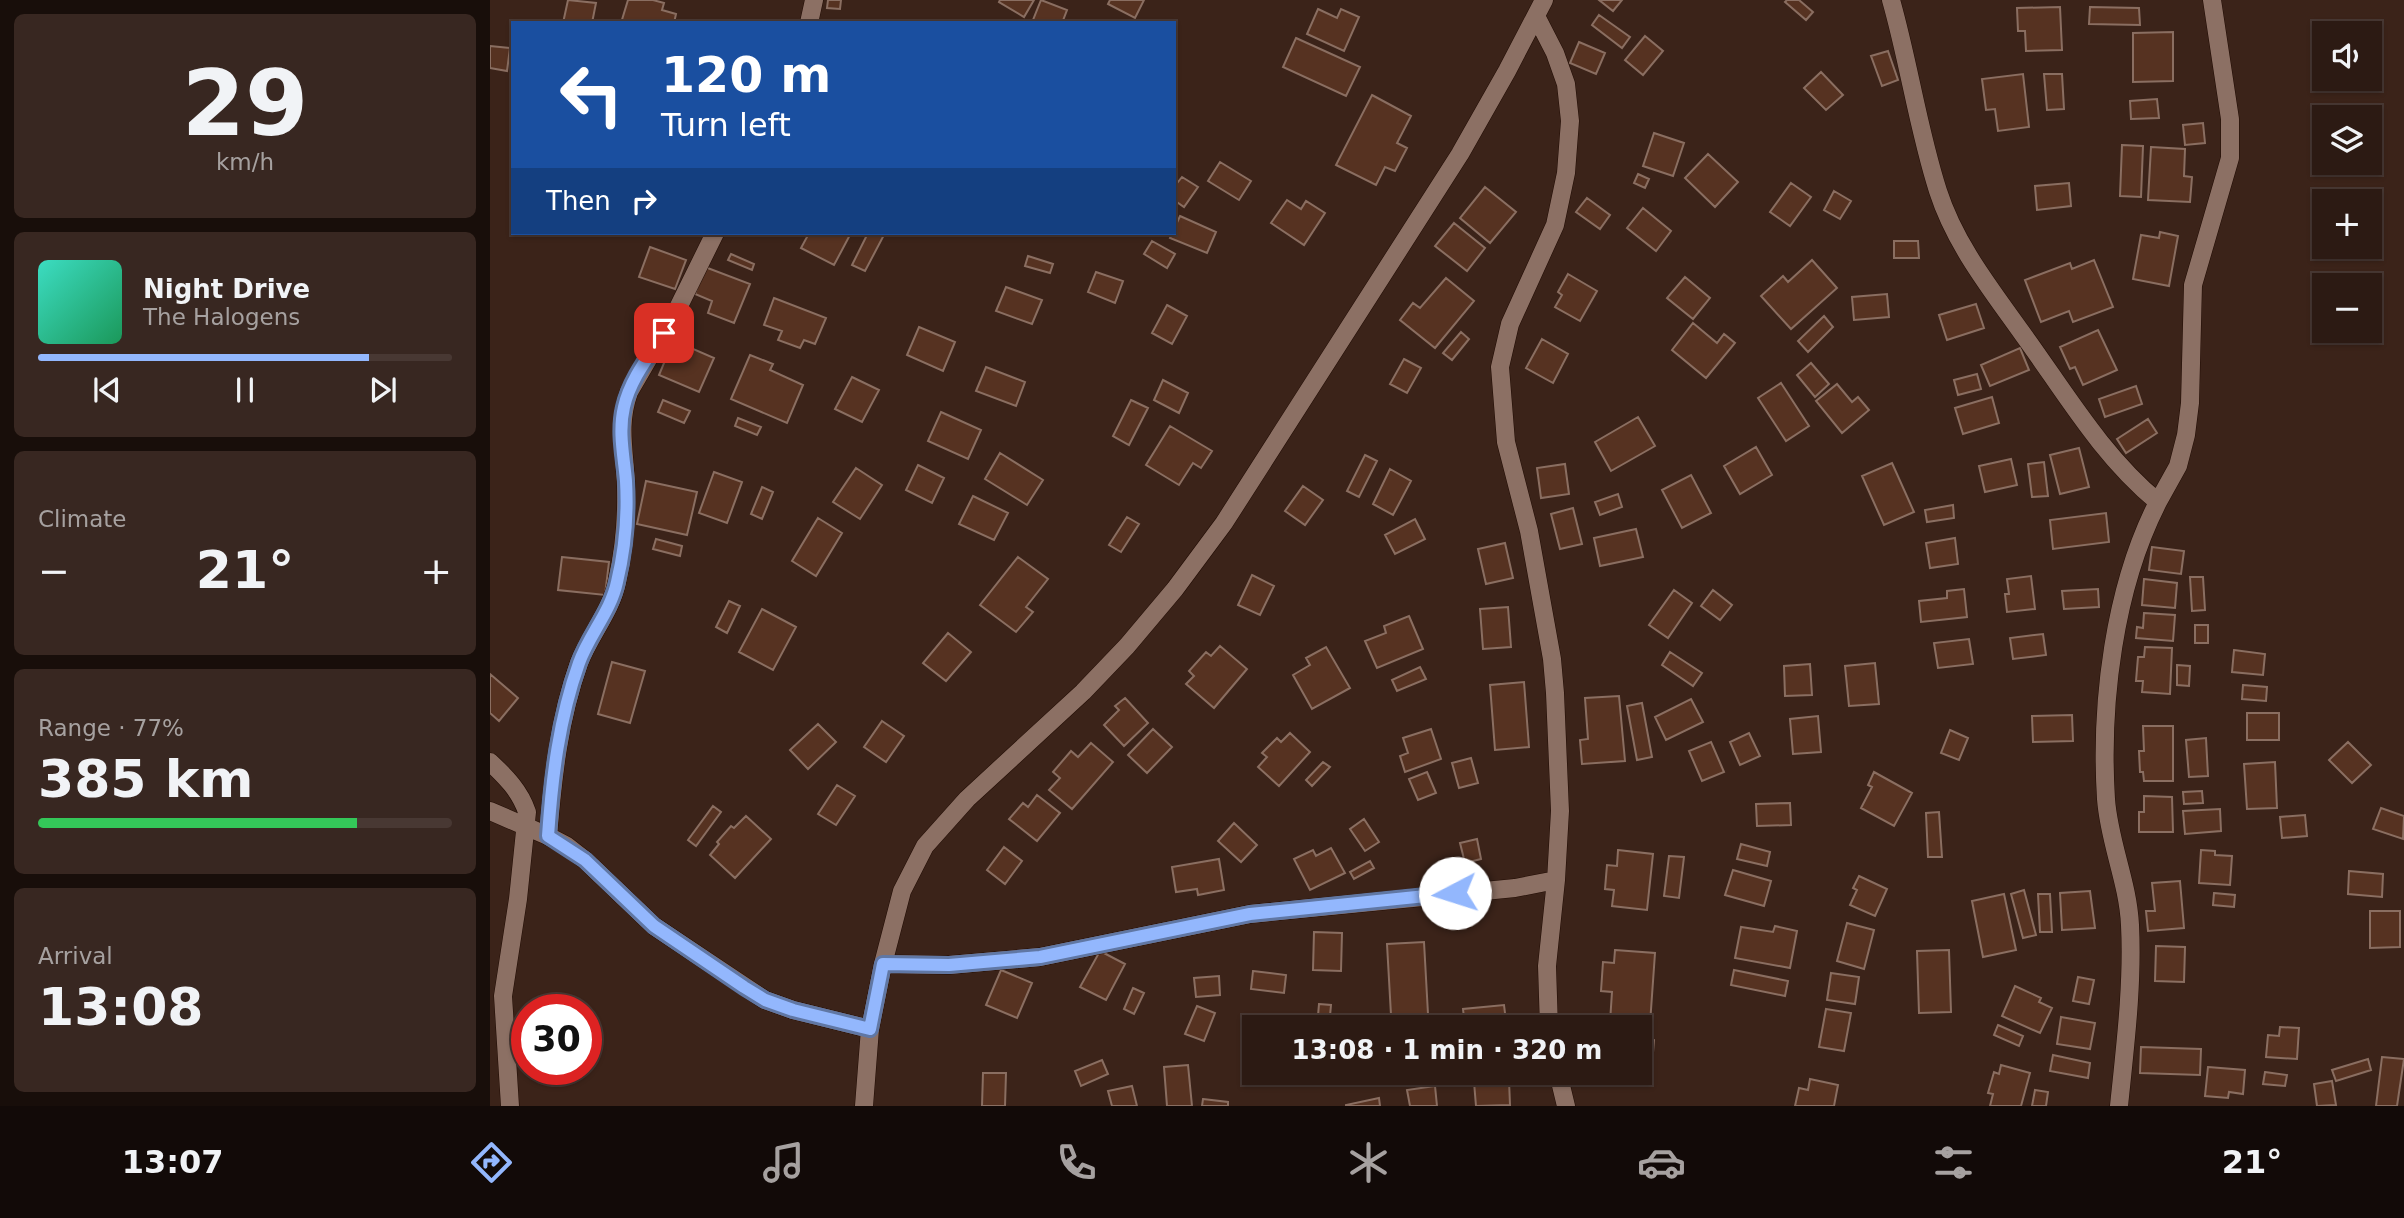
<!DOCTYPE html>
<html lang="en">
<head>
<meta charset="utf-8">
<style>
	body { margin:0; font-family:"DejaVu Sans",sans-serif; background:#382721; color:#f1f3f6; height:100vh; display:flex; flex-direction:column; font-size:26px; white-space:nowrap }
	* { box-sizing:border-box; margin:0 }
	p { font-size:23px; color:#a6a1a0 }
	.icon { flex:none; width:38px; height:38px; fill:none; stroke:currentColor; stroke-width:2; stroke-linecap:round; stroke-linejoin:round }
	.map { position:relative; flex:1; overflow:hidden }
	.sheet { display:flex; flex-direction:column; gap:14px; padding:14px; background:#180e0a; width:490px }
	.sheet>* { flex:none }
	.guide { position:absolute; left:21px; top:21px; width:665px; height:214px; border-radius:0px; box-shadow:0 2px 5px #0004,0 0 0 2px #483833; background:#1a4fa0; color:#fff; overflow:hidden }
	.tools { position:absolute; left:1822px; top:21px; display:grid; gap:14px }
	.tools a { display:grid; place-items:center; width:70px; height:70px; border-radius:0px; background:#2c1a13; box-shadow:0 2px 5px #0004,0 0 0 2px #483833; font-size:35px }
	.speed { position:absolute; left:21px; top:994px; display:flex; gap:14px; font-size:35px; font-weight:700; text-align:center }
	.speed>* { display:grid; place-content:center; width:91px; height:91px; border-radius:50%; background:#2c1a13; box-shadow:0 2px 5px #0004,0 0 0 2px #483833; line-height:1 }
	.speed .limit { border:10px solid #d22; background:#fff; color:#111 }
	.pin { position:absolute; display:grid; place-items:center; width:60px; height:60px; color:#fff; margin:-30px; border-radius:14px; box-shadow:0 4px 10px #0006 }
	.me { position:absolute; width:77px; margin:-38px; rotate:265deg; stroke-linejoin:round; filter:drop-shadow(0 0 5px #0008) }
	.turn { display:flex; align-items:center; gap:24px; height:147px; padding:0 35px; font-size:32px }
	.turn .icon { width:91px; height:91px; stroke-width:2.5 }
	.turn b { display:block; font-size:49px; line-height:60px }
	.then { display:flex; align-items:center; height:66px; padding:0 35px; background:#0003; gap:14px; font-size:26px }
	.big { font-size:52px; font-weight:800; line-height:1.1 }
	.sheet .widget { flex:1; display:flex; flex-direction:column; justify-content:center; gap:10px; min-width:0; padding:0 24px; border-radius:10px; background:#382721 }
	.sheet .dial { align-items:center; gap:0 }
	.dial b { font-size:91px; line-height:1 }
	.song { display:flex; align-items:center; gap:21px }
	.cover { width:84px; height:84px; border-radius:10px; background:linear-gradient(135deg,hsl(170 70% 55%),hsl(150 70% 35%)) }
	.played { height:7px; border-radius:4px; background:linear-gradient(90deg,#93b7fd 80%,#483833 80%) }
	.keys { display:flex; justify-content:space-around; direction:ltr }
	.heat { display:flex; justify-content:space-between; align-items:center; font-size:38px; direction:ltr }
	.charge { height:10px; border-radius:5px; background:linear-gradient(90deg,#34c759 77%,#483833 0) }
	.trip { position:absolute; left:752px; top:1015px; width:410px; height:70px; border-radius:0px; background:#2c1a13; box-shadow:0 2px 5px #0004,0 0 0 2px #483833; font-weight:800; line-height:70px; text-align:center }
	.tabs { display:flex; height:112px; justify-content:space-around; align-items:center; background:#120a08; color:#a6a1a0 }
	.tabs .icon { width:49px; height:49px }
	.tabs .active { color:#93b7fd }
	.tabs b { font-size:32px; color:#f1f3f6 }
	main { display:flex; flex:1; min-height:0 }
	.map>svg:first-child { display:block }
	.building { fill:#563221; stroke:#8a6e61; stroke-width:2 }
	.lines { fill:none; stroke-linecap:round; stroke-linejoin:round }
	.street-casing { stroke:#210c04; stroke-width:19 }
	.street { stroke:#8c7064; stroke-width:18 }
	.route-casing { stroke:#6077a4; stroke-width:18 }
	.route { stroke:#93b7fd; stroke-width:12 }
</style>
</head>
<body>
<main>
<section class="sheet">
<div class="widget dial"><b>29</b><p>km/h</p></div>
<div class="widget">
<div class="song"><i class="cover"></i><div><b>Night Drive</b><p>The Halogens</p></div></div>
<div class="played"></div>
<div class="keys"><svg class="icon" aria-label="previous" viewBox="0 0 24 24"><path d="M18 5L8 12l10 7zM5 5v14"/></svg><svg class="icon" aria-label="pause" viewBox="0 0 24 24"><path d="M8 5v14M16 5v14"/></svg><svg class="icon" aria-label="next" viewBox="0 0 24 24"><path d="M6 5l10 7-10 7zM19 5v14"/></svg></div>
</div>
<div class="widget"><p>Climate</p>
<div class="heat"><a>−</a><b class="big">21°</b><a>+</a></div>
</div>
<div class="widget"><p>Range · 77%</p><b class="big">385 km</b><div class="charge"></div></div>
<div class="widget"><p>Arrival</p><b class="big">13:08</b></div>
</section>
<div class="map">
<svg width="1914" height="1106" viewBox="0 0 1914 1106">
	<rect width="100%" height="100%" fill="#3b2319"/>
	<path class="building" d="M78,0l28,3 -4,20h-29z
		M138,0h25l11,3 -2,7 14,4 -2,9h-53z
		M338,0h13l-1,9 -13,-1z
		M510,0h34l-10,17 -25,-15z
		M551,0l26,10 -5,13h-23l-6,-3z
		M620,0h34l-9,18 -27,-14z
		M1109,0h23l-9,11z
		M1297,0h12l14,12 -7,8 -21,-18z
		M1570,7l2,43 -36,1 -1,-20h-7l-1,-23z
		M1600,7l49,1 1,17 -51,-1z
		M828,9l19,9 4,-9 18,8 -15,34 -37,-17z
		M1109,15l31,22 -8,11 -30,-23z
		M1683,32v49l-40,1v-49z
		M1155,36l18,15 -20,24 -18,-15z
		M806,38l64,29 -14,29 -63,-29z
		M1089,42l26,11 -9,21 -26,-11z
		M0,46l20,2 -3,23 -17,-3z
		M1398,51l10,29 -16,6 -11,-30z
		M1331,72l22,23 -17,15 -22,-22z
		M1533,74l6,53 -31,4 -3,-22 -9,1 -4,-31z
		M1554,74h18l2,35 -17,1z
		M882,95l39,21 -14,27 10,5 -12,23 -10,-4 -9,18 -40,-20z
		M1667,99l2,19 -28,1 -1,-18z
		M1713,123l2,20 -20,2 -2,-20z
		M1164,133l30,10 -11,33 -30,-10z
		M1632,145l21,1 -2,51 -21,-1z
		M1661,147l34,2 -1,27 8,1 -2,25 -42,-2z
		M1218,154l30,28 -23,25 -30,-29z
		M730,162l31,19 -12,19 -31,-19z
		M1148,174l11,5 -4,9 -11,-5z
		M692,177l16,10 -14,20 -10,-7v-13z
		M1301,183l20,14 -21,29 -20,-14z
		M1579,183l2,23 -34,4 -2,-24z
		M995,187l31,25 -26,31 -30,-25z
		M1344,191l17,10 -11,18 -16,-9z
		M1097,198l23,17 -10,14 -24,-17z
		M797,200l14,9 5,-8 19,12 -21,32 -33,-22z
		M1153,208l28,23 -15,20 -29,-23z
		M690,216l36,16 -9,21 -37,-15z
		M964,223l31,25 -18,23 -32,-25z
		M1670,232l18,4 -9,50 -36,-7 8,-44 18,3z
		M310,233h51l-17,32 -33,-17 6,-11z
		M378,233h17l-20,38 -13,-6z
		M662,241l23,13 -8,14 -23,-14z
		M1404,241h24l1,17h-25z
		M160,247l36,13 -11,29 -36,-12z
		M241,254l23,10 -2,6 -24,-10z
		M538,256l25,8 -3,9 -25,-7z
		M1322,260l25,28 -46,41 -30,-33 22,-20 5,6z
		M1604,260l19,47 -40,15 -4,-11 -28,11 -16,-42 45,-17 2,6z
		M215,267l45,17 -16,39 -26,-10 4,-12 -17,-7z
		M606,272l27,9 -8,22 -27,-11z
		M1078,274l29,17 -17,30 -25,-14 7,-12 -4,-3z
		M1195,277l25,21 -17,21 -26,-21z
		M956,278l28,23 -39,47 -35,-28 13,-17 7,5z
		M516,287l36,13 -10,24 -36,-13z
		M1397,294l2,23 -35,3 -2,-23z
		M284,298l52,20 -11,26 -11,-4 -4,8 -22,-8 4,-9 -18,-6z
		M1486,304l8,24 -37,12 -8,-25z
		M677,305l20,11 -15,28 -20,-11z
		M1334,316l9,11 -25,25 -10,-11z
		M1203,323l24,20 7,-9 11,9 -29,35 -34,-28z
		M429,327l36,15 -12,29 -36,-16z
		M1608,330l19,40 -34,15 -8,-18 -5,2 -10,-22z
		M971,332l8,7 -17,21 -9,-7z
		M1052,339l26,15 -15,29 -27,-15z
		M181,346l17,8 3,-6 23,10 -15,34 -40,-17z
		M1530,348l9,22 -39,16 -9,-21z
		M260,355l23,9 -3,6 33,15 -16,38 -56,-24z
		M914,359l17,9 -14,25 -17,-9z
		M1321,363l18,21 -14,13 -18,-22z
		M496,367l39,15 -9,24 -40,-15z
		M1487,374l4,15 -23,6 -4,-15z
		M362,377l27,13 -17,32 -27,-13z
		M673,380l25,13 -9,20 -25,-13z
		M1291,383l28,43 -23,15 -28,-43z
		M1347,384l15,18 6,-5 11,13 -27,23 -26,-32z
		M1646,386l6,18 -37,13 -6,-18z
		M1502,397l7,26 -36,11 -8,-26z
		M173,400l27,11 -6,12 -26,-11z
		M641,400l17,8 -19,37 -16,-9z
		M451,412l40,18 -13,29 -40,-18z
		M1148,417l17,29 -44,25 -16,-29z
		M248,418l23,9 -4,8 -22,-9z
		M1658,419l9,14 -31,20 -9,-14z
		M680,426l42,25 -11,17 -8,-5 -14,22 -33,-20z
		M1266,447l16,28 -32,19 -16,-28z
		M1589,448l10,39 -29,7 -10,-39z
		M510,453l43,27 -16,25 -42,-26z
		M875,455l12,6 -18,36 -12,-6z
		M1521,459l6,26 -32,7 -6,-26z
		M1554,462l4,34 -16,1 -4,-33z
		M1402,463l22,49 -30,13 -22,-49z
		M1075,464l4,30 -28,4 -4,-30z
		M428,465l26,13 -12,25 -26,-13z
		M366,468l26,17 -22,34 -27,-17z
		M900,469l21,12 -18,34 -20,-11z
		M224,472l28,10 -15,41 -28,-10z
		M1201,475l20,38 -29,15 -20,-38z
		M156,481l51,11 -10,43 -50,-11z
		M813,486l20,14 -18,25 -20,-14z
		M272,487l11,5 -11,27 -11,-5z
		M1128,494l4,13 -22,8 -5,-13z
		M483,496l35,17 -14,27 -35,-16z
		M1463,505l1,13 -27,4 -2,-12z
		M1083,508l9,36 -22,5 -9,-35z
		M1616,513l3,29 -56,7 -3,-29z
		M637,517l12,7 -18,28 -12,-7z
		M328,518l24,15 -26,43 -24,-15z
		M925,519l10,20 -30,15 -10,-19z
		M1146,529l7,28 -43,9 -6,-28z
		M1465,538l3,26 -28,4 -4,-25z
		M166,539l26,7 -2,10 -27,-7z
		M1015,543l8,35 -27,6 -8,-35z
		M1662,547l32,4 -3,23 -32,-4z
		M72,557l47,5 -4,33 -47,-5z
		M528,557l30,22 -22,28 7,5 -17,20 -36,-27z
		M762,575l22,11 -14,29 -22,-10z
		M1541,576l4,33 -28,3 -2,-18h4l-2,-15z
		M1700,577h13l2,33 -13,1z
		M1654,579l33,4 -2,25 -33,-3z
		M1474,589l3,28 -46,5 -2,-21 28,-3v-7z
		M1608,589l1,18 -35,2 -2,-18z
		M1184,590l18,13 -24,35 -19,-13z
		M1223,590l19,15 -12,15 -19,-14z
		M239,601l11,5 -13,27 -11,-6z
		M1018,607l3,40 -28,2 -3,-40z
		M272,609l34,18 -23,43 -34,-18z
		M1654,613l31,2 -2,26 -37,-3 1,-11 6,1z
		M919,616l14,33 -46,19 -12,-27 21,-8 -2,-7z
		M1705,625h13v18h-13z
		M458,633l23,19 -25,29 -23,-18z
		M1553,634l3,21 -33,4 -3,-21z
		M1479,639l4,25 -35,4 -4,-25z
		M730,646l27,23 -33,39 -28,-24 8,-8 -5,-5 17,-19 5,4z
		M836,647l24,41 -38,21 -19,-34 17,-10 -4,-7z
		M1655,647l27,1 -2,46 -28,-2 1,-11h-7l2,-24h6z
		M1744,650l31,4 -2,21 -31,-3z
		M1180,652l32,21 -9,13 -31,-21z
		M122,662l33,9 -15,52 -32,-9z
		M1385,663l4,41 -30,2 -4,-40z
		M1320,664l2,31 -27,1 -1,-30z
		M1687,665l13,1 -1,20 -12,-1z
		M930,667l6,12 -29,12 -5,-11z
		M0,674l28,24 -19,23 -9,-8z
		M1034,682l5,65 -34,3 -5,-65z
		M1753,685l24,2 -1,14 -24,-2z
		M1129,696l6,65 -43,3 -2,-24 8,-1 -3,-41z
		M635,698l23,25 -24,23 -20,-21 15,-15 -4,-4z
		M1201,699l12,23 -37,18 -11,-23z
		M1152,703l10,54 -15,3 -10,-54z
		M1757,713h32v27h-32z
		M1582,715l1,26 -40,1 -1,-26z
		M1328,716l3,36 -28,2 -3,-35z
		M392,721l22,15 -18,26 -22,-15z
		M328,724l18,18 -28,27 -18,-19z
		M1653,726h30v55h-29l-1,-9h-3l-1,-21h5z
		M663,729l19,18 -25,26 -19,-18z
		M941,729l10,30 -36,13 -5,-16 8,-3 -5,-15z
		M1460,730l18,8 -9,22 -18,-7z
		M800,733l20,19 -31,34 -21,-19 9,-10 -5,-4 15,-15 4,4z
		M1259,733l11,23 -20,9 -10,-23z
		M1716,738l2,38 -19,1 -3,-37z
		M1221,742l13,30 -22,9 -13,-30z
		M1858,742l23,23 -19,18 -23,-23z
		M601,743l22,19 -41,47 -23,-19 11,-12 -7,-6 18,-21 7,6z
		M981,758l7,25 -19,5 -7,-25z
		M833,762l7,5 -18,19 -6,-6z
		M1785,762l2,46 -30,1 -3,-45z
		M937,772l9,21 -18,7 -9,-21z
		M1384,772l38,21 -18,33 -33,-18 11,-21 -4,-2z
		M347,785l18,11 -19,29 -18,-11z
		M1712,791l1,12 -19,1 -1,-12z
		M547,795l23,18 -23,28 -28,-22 14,-16 5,4z
		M1654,796l28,1 1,35h-34v-20h5z
		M1300,803l1,22 -34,1 -1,-22z
		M223,806l8,6 -25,34 -8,-6z
		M1891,808l23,8 -1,23 -30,-10z
		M1730,809l1,22 -36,3 -2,-23z
		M1449,812l3,45h-14l-2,-44z
		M1815,815l2,21 -25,2 -2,-21z
		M256,816l25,23 -36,39 -25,-23 9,-11 -2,-2 14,-16 3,2z
		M874,819l15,23 -14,9 -15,-22z
		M744,823l23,22 -16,17 -23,-21z
		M987,839l4,20 -16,4 -5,-20z
		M1251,844l29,8 -3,14 -30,-7z
		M514,847l18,14 -17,23 -18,-14z
		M841,848l14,25 -35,17 -16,-31 19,-9 3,6z
		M1128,850l35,4 -6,56 -35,-4 2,-16 -9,-1 2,-24 10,1z
		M1711,850l14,1v4l17,1 -2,29 -31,-2z
		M1179,856l15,1 -5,41 -15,-2z
		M729,859l5,31 -26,5 -1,-6 -21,3 -4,-25z
		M880,861l4,7 -20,11 -4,-7z
		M1243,870l38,11 -7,25 -39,-11z
		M1859,871l34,3 -1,23 -34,-3z
		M1369,876l28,13 -12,27 -25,-11 7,-15 -4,-2z
		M1690,881l4,47 -36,3 -2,-20h9l-3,-28z
		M1534,890l12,45 -13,3 -12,-44z
		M1600,891l5,37 -33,2 -2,-37z
		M1724,893l21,2 -1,12 -21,-2z
		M1514,894l12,56 -33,7 -11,-56z
		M1548,894h12l2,38h-12z
		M1880,911h30v36l-30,1z
		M1357,923l27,7 -10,39 -27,-8z
		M1285,926l22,5 -7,37 -55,-10 6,-31 32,5z
		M824,932l28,1 -1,38 -28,-1z
		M934,942l4,72 -37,1 -4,-71z
		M1666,946l29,1 -1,35 -29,-1z
		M1125,950l40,3 -5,71 -40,-2 2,-30 -11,-1 2,-29 11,1z
		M1459,950l2,62 -32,1 -2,-62z
		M610,951l25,13 -19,36 -26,-13z
		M511,970l31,13 -15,35 -31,-13z
		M1244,970l54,11 -3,15 -54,-11z
		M763,971l33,4 -2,18 -33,-4z
		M1341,973l28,4 -4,27 -28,-4z
		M729,976l1,19 -24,2 -2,-19z
		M1588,977l16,3 -5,24 -16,-3z
		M1525,986l26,12 -2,4 13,6 -12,25 -38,-17z
		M643,988l11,5 -10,21 -10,-5z
		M829,1004l12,1 -2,22h-12z
		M1014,1005l2,16 -41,5 -2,-17z
		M707,1006l18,7 -11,28 -19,-7z
		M1336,1009l25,4 -7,38 -25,-4z
		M1571,1017l34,6 -5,26 -33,-5z
		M1508,1025l25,11 -4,10 -25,-11z
		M1790,1027l19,1 -2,31 -31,-2 2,-22 11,1z
		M1150,1038l14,2 -3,37 -13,-2 2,-2z
		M1651,1047l60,2 -1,26 -60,-2z
		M1563,1055l37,8 -2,15 -38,-7z
		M1892,1057l22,2 -7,47h-21z
		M1878,1059l3,11 -35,11 -4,-11z
		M612,1060l6,14 -27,12 -6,-15z
		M698,1065l4,41h-25l-3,-39z
		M1511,1065l29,8 -9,33h-31l3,-12 -5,-1 6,-21 5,2z
		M1718,1067l37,3 -2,24 -14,-2 -1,6 -23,-2z
		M1775,1072l22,3 -2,11 -22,-2z
		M493,1073h23l-1,33h-23z
		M1320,1079l28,6 -4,21h-39l4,-18 9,2z
		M1019,1080l1,25 -34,1 -2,-24z
		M1842,1081l4,24 -19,1 -3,-22z
		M642,1086l5,20h-25l-4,-15z
		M945,1086l2,20h-27l-3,-16z
		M1545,1090l13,2 -2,14h-14z
		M889,1098l1,8h-34v-1z
		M713,1099l25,3v4h-26z"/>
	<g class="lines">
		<g class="street-casing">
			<path id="street" d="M1401,0c18,63 27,129 47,191 17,53 52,97 84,142 43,59 79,122 136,169 -44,86 -58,201 -52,297 3,43 22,83 24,126 3,60 -5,122 -11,181
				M1046,16l19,37 11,31 4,37 -4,52 -11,52 -45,99 -10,43 6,75 23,89 23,128 3,34 5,118 -4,69 -9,86 2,61
				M319,23l5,-23
				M1668,502l20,-36 8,-31 4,-32 3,-118 37,-127v-39l-18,-119
				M0,762c16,15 30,29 37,50l-9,87 -15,97 7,110
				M0,811l58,25 19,10 18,14 69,66 111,74 28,10 77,19
				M58,836c5,-59 11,-117 31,-173 11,-28 32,-52 38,-81 7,-32 10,-64 9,-96 -1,-35 -9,-60 3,-94l50,-86 36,-73
				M393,964l66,1 91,-8 210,-43 265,-26 41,-8
				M1068,1073l8,33
				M374,1106l6,-77 13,-65 19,-73 23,-45 42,-47 116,-107 44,-46 48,-57 49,-66 236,-369 47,-83 37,-71"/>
		</g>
		<use href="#street" class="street"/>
	</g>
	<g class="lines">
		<g class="route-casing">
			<path id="route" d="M174,333c-15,23 -34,47 -40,74 -6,25 0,50 2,74 2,34 -1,68 -9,101 -6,29 -28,53 -38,81 -20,56 -27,114 -31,173l37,24 69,66 90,61 21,13 28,10 77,19 13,-65 66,1 91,-8 210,-43 205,-21"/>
		</g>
		<use href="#route" class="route"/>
	</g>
</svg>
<div class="tools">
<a><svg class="icon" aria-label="sound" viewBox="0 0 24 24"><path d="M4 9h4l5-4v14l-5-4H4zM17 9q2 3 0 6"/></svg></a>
<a><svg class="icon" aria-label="layers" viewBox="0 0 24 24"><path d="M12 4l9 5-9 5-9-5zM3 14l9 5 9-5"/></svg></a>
<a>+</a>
<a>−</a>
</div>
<div class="speed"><div class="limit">30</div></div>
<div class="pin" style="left:174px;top:333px;background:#d93025"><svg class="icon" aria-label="arrive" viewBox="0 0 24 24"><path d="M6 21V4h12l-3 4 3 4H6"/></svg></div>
<svg class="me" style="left:965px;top:893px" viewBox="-20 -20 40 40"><circle r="19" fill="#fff"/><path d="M0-13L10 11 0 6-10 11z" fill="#93b7fd"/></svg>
<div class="trip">13:08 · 1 min · 320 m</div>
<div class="guide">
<div class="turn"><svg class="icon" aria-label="left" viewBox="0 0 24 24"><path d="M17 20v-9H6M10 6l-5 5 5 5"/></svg><div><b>120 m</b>Turn left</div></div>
<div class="then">Then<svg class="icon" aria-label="right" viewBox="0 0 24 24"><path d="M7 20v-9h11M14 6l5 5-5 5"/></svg></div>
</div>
</div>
</main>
<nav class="tabs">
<b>13:07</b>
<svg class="icon active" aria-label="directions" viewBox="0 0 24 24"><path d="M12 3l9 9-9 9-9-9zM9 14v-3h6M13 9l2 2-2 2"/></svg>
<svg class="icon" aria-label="music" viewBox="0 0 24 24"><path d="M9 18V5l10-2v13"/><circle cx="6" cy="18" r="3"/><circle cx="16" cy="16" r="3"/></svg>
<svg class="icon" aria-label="phone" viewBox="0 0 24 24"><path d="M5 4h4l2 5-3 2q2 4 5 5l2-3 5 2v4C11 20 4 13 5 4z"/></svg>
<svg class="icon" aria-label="climate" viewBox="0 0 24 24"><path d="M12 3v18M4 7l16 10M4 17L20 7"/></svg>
<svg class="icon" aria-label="car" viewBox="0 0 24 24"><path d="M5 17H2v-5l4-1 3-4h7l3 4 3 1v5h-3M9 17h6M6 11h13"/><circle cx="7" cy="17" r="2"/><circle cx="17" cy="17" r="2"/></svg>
<svg class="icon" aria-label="filters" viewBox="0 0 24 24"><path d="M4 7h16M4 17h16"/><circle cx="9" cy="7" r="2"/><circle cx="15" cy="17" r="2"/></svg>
<b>21°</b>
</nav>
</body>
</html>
